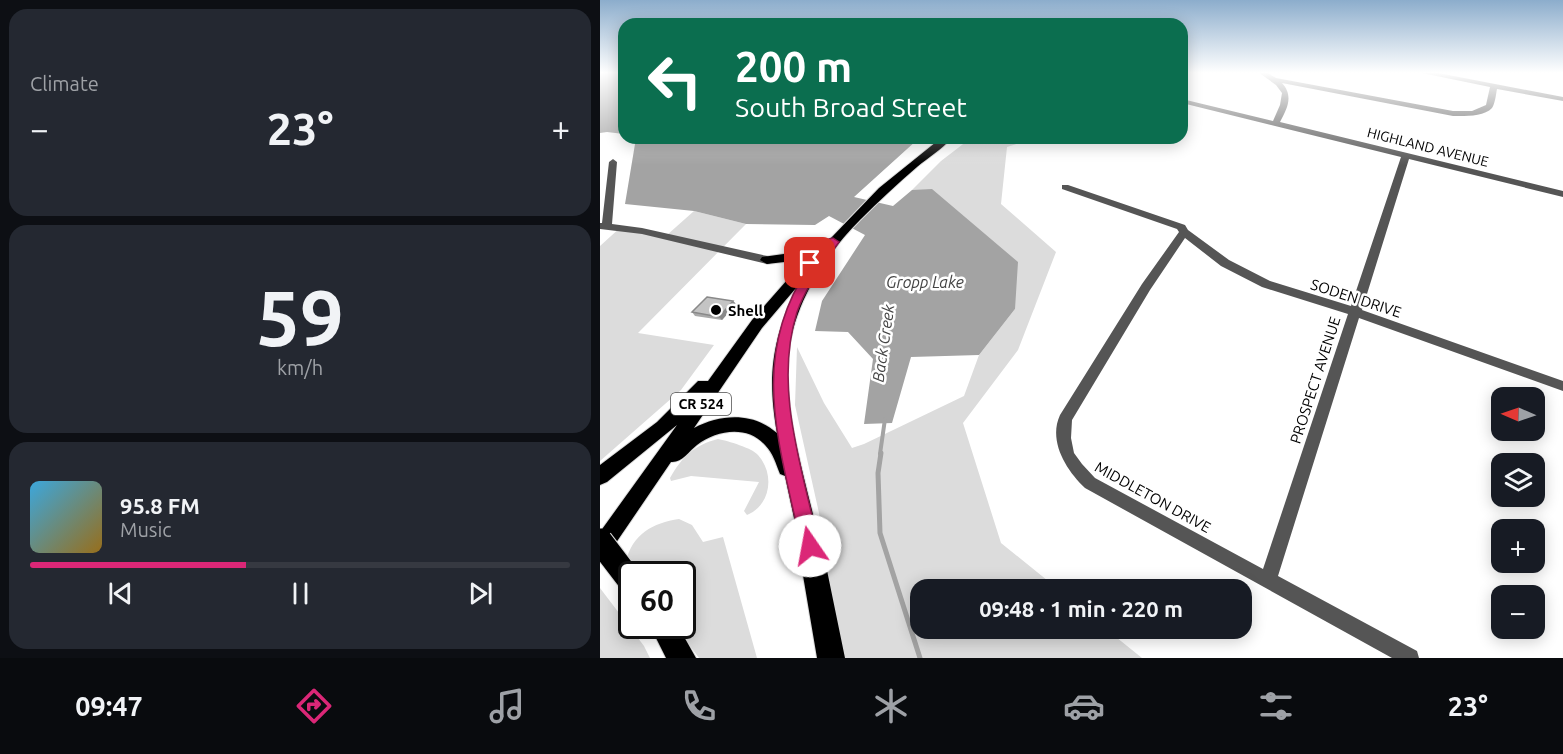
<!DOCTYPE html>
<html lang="en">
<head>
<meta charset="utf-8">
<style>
	body { margin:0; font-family:Ubuntu,sans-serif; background:#242831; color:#f1f3f6; height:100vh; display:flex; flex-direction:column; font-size:22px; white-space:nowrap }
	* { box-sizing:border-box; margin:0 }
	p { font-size:20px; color:#9ea1a6 }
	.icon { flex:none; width:33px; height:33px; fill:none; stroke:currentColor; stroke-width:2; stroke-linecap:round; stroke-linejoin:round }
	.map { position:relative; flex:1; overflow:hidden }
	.side { display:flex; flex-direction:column; gap:9px; padding:9px; background:#0d0f14; width:600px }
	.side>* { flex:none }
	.top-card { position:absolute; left:18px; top:18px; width:570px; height:126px; border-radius:18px; box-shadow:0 3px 15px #0003; background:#0b6e4f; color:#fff; overflow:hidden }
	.needle { width:39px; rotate:272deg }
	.controls { position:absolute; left:891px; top:387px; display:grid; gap:12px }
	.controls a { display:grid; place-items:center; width:54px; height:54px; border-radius:12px; background:#171b24; box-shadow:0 3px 15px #0003; font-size:30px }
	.speed { position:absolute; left:18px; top:561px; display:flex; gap:12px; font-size:30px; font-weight:700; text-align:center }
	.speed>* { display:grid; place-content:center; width:78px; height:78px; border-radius:50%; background:#171b24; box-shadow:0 3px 15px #0003; line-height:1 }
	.speed .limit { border:3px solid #111; border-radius:9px; background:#fff; color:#111 }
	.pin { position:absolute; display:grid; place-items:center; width:51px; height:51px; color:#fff; margin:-26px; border-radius:12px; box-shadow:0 3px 9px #0006 }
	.me { position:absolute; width:66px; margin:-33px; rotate:348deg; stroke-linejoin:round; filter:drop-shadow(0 0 4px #0008) }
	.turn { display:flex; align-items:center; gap:21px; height:126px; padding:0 18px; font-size:27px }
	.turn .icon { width:78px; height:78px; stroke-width:2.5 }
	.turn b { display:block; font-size:42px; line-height:51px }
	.big { font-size:45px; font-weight:700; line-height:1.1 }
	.side .tile { flex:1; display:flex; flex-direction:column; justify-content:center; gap:9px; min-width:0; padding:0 21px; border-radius:18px; background:#242831 }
	.side .dial { align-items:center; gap:0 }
	.dial b { font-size:78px; line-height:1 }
	.song { display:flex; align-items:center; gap:18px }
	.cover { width:72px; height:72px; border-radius:9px; background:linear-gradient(135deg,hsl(200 70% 55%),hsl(40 70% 35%)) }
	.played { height:6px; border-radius:3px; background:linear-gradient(90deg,#db2777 40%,#363941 40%) }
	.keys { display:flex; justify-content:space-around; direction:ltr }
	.heat { display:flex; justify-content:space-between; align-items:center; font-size:33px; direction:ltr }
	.trip { position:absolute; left:310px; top:579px; width:342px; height:60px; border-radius:18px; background:#171b24; box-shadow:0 3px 15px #0003; font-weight:700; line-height:60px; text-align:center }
	.dock { display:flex; height:96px; justify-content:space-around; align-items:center; background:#090b0e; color:#9ea1a6 }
	.dock .icon { width:42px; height:42px }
	.dock .current { color:#db2777 }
	.dock b { font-size:27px; color:#f1f3f6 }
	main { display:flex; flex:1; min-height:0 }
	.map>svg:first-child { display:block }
	.green { fill:#dcdcdc }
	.water { fill:#a3a3a3 }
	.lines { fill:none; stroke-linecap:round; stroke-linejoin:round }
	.stream-far1 { stroke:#a3a3a3; stroke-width:4 }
	.stream { stroke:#a3a3a3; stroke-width:5 }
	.primary-casing { stroke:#dbdbdb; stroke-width:2 }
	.highway-casing { stroke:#dbdbdb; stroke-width:2 }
	.street { fill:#555; fill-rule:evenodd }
	.primary { fill:#000; fill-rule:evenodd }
	.highway { fill:#000; fill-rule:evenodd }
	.highway-bridge-casing { stroke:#dbdbdb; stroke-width:27; stroke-linecap:butt }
	.highway-bridge { stroke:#000; stroke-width:25 }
	.wall { fill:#a9a9a9 }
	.shaded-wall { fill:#898989 }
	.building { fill:#c4c4c4; stroke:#898989; stroke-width:1.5 }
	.route { fill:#db2777; stroke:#8e194d; stroke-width:1.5 }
	.poi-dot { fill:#000; stroke:#fff; stroke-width:2 }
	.labels { text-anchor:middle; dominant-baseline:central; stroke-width:5; stroke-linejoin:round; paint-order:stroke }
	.far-street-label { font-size:14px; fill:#000; stroke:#fff }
	.shield { fill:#fff; stroke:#4c4c4c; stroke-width:1.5 }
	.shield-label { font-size:14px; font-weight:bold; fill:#000 }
	.street-label { font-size:15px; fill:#000; stroke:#fff }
	.poi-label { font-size:15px; font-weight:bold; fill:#000; stroke:#fff; text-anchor:start }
	.water-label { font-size:16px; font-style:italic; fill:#444; stroke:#fff }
</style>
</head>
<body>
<main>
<section class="side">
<div class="tile"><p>Climate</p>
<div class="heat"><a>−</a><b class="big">23°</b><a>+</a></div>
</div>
<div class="tile dial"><b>59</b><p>km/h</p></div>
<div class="tile">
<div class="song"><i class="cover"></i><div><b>95.8 FM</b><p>Music</p></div></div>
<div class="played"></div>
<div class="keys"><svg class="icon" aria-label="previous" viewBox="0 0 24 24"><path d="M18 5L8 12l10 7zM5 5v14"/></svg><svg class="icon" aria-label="pause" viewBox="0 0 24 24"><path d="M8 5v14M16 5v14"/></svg><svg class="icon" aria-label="next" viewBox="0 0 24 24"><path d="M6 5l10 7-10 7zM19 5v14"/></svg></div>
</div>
</section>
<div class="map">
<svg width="963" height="658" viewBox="0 0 963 658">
	<rect width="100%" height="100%" fill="#fff"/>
	<path class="green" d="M371,138h64l-28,9 -6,57 55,48 -38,98 -55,73 38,120 57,46 -137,1v38l185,1 36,29h-300l-23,-145 -24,-108 2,-58 27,56 28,45 12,-4 100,-48 15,-41 36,-46 -83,-119h-20l29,-29z
		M94,211l52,13 -108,109 76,12 -33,45 -81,71v-215l22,-20 45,9z
		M118,439c10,2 34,9 40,16 17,19 13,50 -11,60l-3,-4 15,-29 -68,-6 -20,5 -1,-3c12,-21 24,-33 48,-39z
		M79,519l13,6 11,17 20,-5 34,121h-58l-24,-32h7v-52h-46l-10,-12c6,-28 27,-39 53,-43z
		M0,588l44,58 6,12h-50z"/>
	<path class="water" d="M0,72h24v62l-17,-2 -7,1z
		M36,138h278l3,2 -63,57 39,9 19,-16 20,-1 86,73 -3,47 -36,46 -68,2 -19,66 -28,1 9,-65 -25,-27 -33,-1 7,-30 43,-66 -36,-19 -14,9 -69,-1 -52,-13 -69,-7z"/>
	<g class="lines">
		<path class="stream-far1" d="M280,454l5,-35"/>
		<path class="stream" d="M281,453l-3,20 2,60 40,125"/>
		<g class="primary-casing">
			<path id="primary" d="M341,138h11c-10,11 -24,20 -35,29 -20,17 -39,35 -57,53 -37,37 -71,91 -72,145 -2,58 18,115 30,171l2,17 -3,7 -7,3 -7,-3 -18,-84 -5,-2c-4,-10 -7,-21 -15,-29 -18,-20 -48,-15 -68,0 -8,6 -15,18 -26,17l-64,94 -7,3v-27l77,-107 -70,57 -7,3v-20l57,-43 41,-41h10l44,-61 50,-57h10l7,-11 -26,9 -26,3 -7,-4 2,-3 29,-4 39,-14 49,-51zM196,288c-24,53 -29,88 -19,145 -24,-21 -56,-19 -83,-5l68,-100z"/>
		</g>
		<g class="highway-casing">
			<path id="highway" d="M210,534l9,3 3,9 23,112h-28l-19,-112 3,-9z
				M50,626h28l18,32h-30z"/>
		</g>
		<path class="street" d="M658,72h8l10,6 177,33h19l14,-6 4,-18 -73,-15h16l130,25v4l-66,-12c-1,5 -2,15 -5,19 -8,9 -28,8 -39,8l-171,-33c12,13 5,26 -2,39l283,69v6l-154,-38 -47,151 201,71v10l-204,-73 -81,258 139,75 2,7h-27l-307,-170c-19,-18 -37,-47 -25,-73l82,-131 37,-52 -2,-3 -115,-40v-4h6l117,40 3,5 41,30 41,21 81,25 50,-149 -219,-54v-4l91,22 7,-16 2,-12 -6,-8zM585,238l36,28 41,21 86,27 -85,255 -168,-91 -13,-14 -8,-11 -3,-15 1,-18 78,-130z
			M13,159l4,3 -5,62 30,4 125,28 5,4 -1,3 -4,1 -125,-30 -42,-5v-6h2l7,-61z"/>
		<use href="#primary" class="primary"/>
		<use href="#highway" class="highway"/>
		<g class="highway-bridge-casing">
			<path id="highway-bridge" d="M0,541l32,42"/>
		</g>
		<use href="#highway-bridge" class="highway-bridge"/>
	</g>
	<path class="wall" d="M133,301l3,3 -14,16 -27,-4 -3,-4z"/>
	<path class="shaded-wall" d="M133,301l3,3 -14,16 -3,-3z"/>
	<path class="building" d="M107,297l26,4 -14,16 -27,-5z"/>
	<linearGradient id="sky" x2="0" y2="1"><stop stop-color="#8cadcc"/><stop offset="0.44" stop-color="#fff"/><stop offset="1" stop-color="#fff" stop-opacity="0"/></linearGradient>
	<rect width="963" height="165" fill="url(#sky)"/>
	<path class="route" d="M233,238l6,4c-15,22 -33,44 -42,70 -24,77 6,158 22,234l-3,7 -6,2 -7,-2 -2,-7c-20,-99 -54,-187 8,-279l-5,-4 25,-24z"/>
	<circle class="poi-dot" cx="116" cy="310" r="6"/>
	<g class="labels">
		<g class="far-street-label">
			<text transform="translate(828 147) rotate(14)">HIGHLAND AVENUE</text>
		</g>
		<rect class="shield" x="71" y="393" width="60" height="22" rx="4.5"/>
		<g class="shield-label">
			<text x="101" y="404">CR 524</text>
		</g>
		<g class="street-label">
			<text transform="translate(756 298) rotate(18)">SODEN DRIVE</text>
			<text transform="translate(715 380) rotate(-72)">PROSPECT AVENUE</text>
			<text transform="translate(553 497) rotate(29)">MIDDLETON DRIVE</text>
		</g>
		<g class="poi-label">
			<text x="128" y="310">Shell</text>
		</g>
		<g class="water-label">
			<text x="325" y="282">Gropp Lake</text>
			<text transform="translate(283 343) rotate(-82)">Back Creek</text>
		</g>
	</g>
</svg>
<div class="controls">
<a><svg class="needle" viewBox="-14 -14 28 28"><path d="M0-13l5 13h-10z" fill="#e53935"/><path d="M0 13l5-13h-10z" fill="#9ea1a6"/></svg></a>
<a><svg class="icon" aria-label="layers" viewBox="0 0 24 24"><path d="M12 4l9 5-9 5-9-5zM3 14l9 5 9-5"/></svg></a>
<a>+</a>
<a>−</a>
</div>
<div class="speed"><div class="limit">60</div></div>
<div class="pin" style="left:210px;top:263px;background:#d93025"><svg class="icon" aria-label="arrive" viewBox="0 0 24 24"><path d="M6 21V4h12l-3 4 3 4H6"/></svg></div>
<svg class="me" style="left:210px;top:546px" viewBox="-20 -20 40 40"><circle r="19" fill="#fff"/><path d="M0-13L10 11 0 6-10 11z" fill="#db2777"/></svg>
<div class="trip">09:48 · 1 min · 220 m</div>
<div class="top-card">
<div class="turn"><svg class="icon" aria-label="left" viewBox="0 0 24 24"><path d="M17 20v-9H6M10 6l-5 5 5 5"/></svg><div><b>200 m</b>South Broad Street</div></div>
</div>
</div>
</main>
<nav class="dock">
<b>09:47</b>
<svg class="icon current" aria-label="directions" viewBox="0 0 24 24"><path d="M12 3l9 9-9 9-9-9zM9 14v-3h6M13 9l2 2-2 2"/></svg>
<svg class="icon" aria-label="music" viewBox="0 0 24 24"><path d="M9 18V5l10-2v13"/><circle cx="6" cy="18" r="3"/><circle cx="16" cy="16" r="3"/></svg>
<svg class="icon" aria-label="phone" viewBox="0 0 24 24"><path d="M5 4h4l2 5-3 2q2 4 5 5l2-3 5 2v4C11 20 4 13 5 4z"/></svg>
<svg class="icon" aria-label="climate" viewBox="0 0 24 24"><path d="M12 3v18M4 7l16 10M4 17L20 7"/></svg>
<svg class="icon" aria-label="car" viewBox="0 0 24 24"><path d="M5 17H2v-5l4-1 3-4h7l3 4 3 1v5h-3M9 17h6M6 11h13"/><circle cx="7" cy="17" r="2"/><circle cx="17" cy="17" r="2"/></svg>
<svg class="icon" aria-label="filters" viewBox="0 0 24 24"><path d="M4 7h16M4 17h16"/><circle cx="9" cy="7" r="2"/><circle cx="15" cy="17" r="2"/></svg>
<b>23°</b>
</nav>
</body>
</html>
